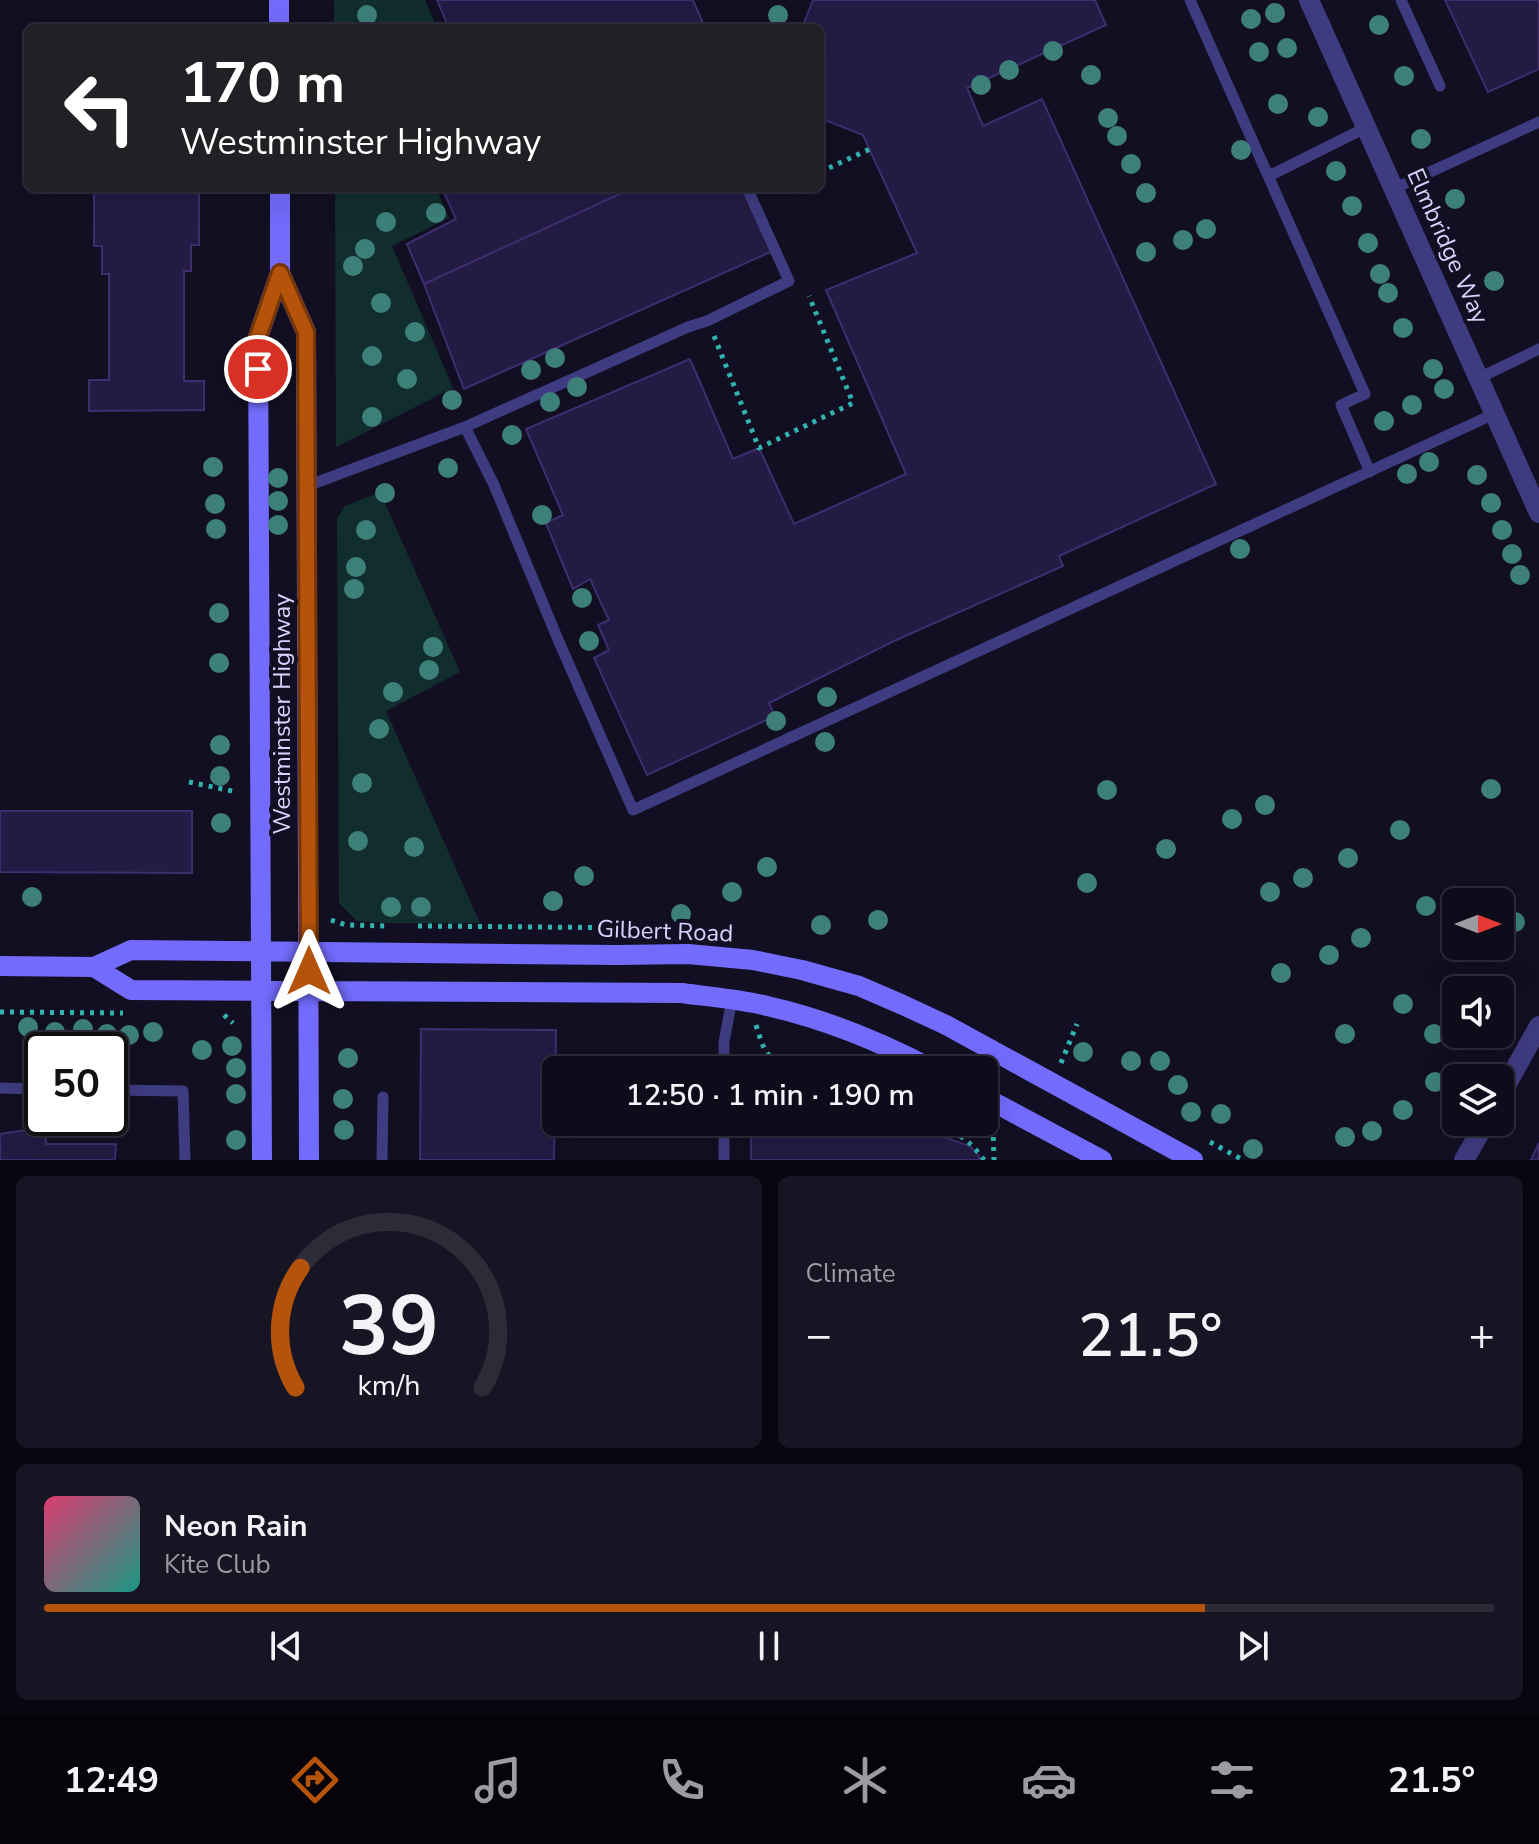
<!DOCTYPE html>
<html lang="en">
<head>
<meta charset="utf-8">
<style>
	body { margin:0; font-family:"Nunito Sans",sans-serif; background:#171423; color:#f1f3f6; height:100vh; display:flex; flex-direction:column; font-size:30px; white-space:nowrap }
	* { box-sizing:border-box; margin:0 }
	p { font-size:26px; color:#9b9ba2 }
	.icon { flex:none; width:44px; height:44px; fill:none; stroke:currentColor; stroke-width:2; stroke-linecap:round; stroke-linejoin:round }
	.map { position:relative; height:1160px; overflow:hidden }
	.drawer { display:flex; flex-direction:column; gap:16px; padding:16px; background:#08060e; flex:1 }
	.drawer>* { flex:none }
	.guide { position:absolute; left:24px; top:24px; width:800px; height:168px; border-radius:12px; box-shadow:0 8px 32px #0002,0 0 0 2px #2e2b39; background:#202124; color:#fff; overflow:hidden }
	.needle { width:52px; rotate:90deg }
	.tools { position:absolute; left:1442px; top:888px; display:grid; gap:16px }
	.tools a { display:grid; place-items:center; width:72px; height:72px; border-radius:12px; background:#0e0b1a; box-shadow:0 8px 32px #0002,0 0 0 2px #2e2b39; font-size:40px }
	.speed { position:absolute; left:24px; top:1032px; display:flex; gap:16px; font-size:40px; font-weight:700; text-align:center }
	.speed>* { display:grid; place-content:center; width:104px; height:104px; border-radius:50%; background:#0e0b1a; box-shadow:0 8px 32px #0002,0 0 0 2px #2e2b39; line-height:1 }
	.speed .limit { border:4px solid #111; border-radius:12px; background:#fff; color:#111 }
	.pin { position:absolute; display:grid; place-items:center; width:68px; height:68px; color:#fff; margin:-34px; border:4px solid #fff; border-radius:50%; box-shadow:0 2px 8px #0007 }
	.me { position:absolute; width:88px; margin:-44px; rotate:0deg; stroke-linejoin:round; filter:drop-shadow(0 0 6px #0008) }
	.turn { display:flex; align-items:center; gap:28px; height:168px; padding:0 24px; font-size:36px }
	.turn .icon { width:104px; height:104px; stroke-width:2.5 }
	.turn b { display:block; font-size:56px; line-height:68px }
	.big { font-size:60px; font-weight:600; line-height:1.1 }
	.drawer .card { flex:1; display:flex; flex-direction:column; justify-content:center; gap:12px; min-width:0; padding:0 28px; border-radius:12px; background:#171423 }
	.drawer .dial { align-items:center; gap:0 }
	.dial svg { height:208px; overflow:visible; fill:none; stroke:#2e2b39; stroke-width:7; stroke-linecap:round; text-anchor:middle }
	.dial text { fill:#f1f3f6; stroke:none }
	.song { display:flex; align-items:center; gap:24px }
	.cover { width:96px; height:96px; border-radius:12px; background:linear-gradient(135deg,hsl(340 70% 55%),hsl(170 70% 35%)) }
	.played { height:8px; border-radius:4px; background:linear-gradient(90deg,#b45309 80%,#2e2b39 80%) }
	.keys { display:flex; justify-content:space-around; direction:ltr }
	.heat { display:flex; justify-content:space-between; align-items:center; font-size:44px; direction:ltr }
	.drawer .tiles { flex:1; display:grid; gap:16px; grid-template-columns:1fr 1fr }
	.card:last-child { grid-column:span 2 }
	.trip { position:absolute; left:542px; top:1056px; width:456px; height:80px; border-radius:12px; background:#0e0b1a; box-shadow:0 8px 32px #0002,0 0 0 2px #2e2b39; font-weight:600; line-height:80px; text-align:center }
	.dock { display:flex; height:128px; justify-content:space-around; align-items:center; background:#06040a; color:#9b9ba2 }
	.dock .icon { width:56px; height:56px }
	.dock .selected { color:#b45309 }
	.dock b { font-size:36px; color:#f1f3f6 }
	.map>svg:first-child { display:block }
	.green { fill:#122d2d }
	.building { fill:#241b44; stroke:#3c2e6f; stroke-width:2 }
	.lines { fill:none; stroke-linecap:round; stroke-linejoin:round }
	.path { stroke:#31b3ae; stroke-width:5; stroke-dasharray:4 6; stroke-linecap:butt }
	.service { stroke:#3f3b81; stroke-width:11 }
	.minor { stroke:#3f3b81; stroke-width:20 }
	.secondary { stroke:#736bfc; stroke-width:20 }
	.tree { fill:#3d807a }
	.route-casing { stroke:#753606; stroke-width:20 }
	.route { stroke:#b45309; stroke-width:14 }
	.labels { text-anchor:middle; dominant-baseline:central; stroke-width:8; stroke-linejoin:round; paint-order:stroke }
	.street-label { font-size:24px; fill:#d8d2fe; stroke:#130f23 }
</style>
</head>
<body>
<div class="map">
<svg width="1539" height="1160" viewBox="0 0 1539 1160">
	<rect width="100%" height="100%" fill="#130f23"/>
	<path class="green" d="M334,0h91l12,28h-103z
		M335,188h101l13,30 -57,28 61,142 -117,59z
		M380,492l80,180 -74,39 94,212h-93l-30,-2 -18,-18 -2,-385 8,-12z"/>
	<path class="building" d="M437,0h256l12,28h-256z
		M813,0h282l11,25 -139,63 16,38 59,-27 174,385 -157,72 4,10 -169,75 -125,62 6,13 -128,59 -53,-117 15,-8 -11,-25 11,-5 -19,-41 -17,10 -27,-66 17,-8 -37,-86 164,-70 43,100 26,-11 35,76 112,-50 -80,-184 91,-37 -54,-118 -43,-17v-90h-18z
		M1445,0h94v69l-51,23z
		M203,25v3h-115v-2z
		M102,188h89v4h8v53h-8v26h-7v110h20v29l-115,1v-31h20v-106h-7v-28h-8v-54h8z
		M442,188h191l-209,96 -17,-40 49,-25z
		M633,188h114l28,62 -311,139 -40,-105z
		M0,811h192v62l-192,-1z
		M421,1029l135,1 -2,130h-134z
		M751,1122h149l70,24 9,10v4h-228z
		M46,1127v17h70l-1,16h-115v-26z
		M1539,1143v17h-8z"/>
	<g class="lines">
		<path class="path" d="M820,172l50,-23
			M714,336l45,112 94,-45 -44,-107
			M189,782l48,10
			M331,920l15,5 42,1
			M418,926l238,2
			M0,1012l123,1
			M224,1015l9,8
			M756,1025c8,26 9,31 33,45
			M1061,1063l16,-39
			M934,1122c22,10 36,18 50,38
			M993,1127l1,33
			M1210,1142l33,18"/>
		<path class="service" d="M1190,0l175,394 -24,11 29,67
			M1401,0l39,86
			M1269,176l98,-49
			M1393,189l146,-67
			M1479,378l60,-29
			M465,427l29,58 65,157 74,168 861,-396
			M307,486l158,-59 223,-100 19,-6 82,-40 -42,-93
			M724,1070v-28l8,-43
			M0,1088l42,1
			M110,1090l73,1 2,69
			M382,1160l1,-63
			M724,1160v-38"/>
		<path class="minor" d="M1309,0l230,513
			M1500,1096l39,-70
			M1464,1160l22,-38"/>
		<path class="secondary" d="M279,0v28
			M280,273l26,59 3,828
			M0,966l94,1 37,-17 486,5 71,-1 65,6 49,10 57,16 44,19 43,20 247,135
			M94,967l37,23 551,3c28,4 57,6 85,13 58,13 114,36 167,64
			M984,1097l118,63
			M262,1160l-4,-823 22,-64v-85"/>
	</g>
	<g class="tree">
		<circle cx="1275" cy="13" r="10"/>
		<circle cx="367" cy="15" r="10"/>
		<circle cx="778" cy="15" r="10"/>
		<circle cx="1251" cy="19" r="10"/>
		<circle cx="1379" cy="25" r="10"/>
		<circle cx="1287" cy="48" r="10"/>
		<circle cx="1053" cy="51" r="10"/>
		<circle cx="1259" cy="52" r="10"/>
		<circle cx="1009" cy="70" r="10"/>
		<circle cx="1091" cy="75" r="10"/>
		<circle cx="1404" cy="76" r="10"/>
		<circle cx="981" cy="85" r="10"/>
		<circle cx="1278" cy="104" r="10"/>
		<circle cx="1318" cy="117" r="10"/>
		<circle cx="1108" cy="118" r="10"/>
		<circle cx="1117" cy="136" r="10"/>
		<circle cx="1421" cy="139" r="10"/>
		<circle cx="1241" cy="150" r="10"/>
		<circle cx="1131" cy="164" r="10"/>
		<circle cx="1336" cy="171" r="10"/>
		<circle cx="1146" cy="193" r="10"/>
		<circle cx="1455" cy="199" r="10"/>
		<circle cx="1352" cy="206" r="10"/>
		<circle cx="436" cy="213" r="10"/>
		<circle cx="386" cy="222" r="10"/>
		<circle cx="1206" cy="229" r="10"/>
		<circle cx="1183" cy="240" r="10"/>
		<circle cx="1368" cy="243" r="10"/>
		<circle cx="365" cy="249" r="10"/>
		<circle cx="1146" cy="252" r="10"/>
		<circle cx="353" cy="266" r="10"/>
		<circle cx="1380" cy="274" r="10"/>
		<circle cx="1494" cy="281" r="10"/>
		<circle cx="1388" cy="293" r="10"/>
		<circle cx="381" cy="303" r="10"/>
		<circle cx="1403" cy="328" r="10"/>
		<circle cx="415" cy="332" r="10"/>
		<circle cx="372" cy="356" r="10"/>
		<circle cx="555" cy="358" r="10"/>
		<circle cx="1433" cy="369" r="10"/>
		<circle cx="531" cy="370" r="10"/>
		<circle cx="407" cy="379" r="10"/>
		<circle cx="577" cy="387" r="10"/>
		<circle cx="1444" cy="389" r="10"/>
		<circle cx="452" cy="400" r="10"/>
		<circle cx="550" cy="402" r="10"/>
		<circle cx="1412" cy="405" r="10"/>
		<circle cx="372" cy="417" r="10"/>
		<circle cx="1384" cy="421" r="10"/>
		<circle cx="512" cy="435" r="10"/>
		<circle cx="1429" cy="462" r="10"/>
		<circle cx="213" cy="467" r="10"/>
		<circle cx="448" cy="468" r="10"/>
		<circle cx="1407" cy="474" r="10"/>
		<circle cx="1477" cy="475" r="10"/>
		<circle cx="278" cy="478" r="10"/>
		<circle cx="385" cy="493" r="10"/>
		<circle cx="278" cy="501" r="10"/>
		<circle cx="1491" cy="503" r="10"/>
		<circle cx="215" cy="504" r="10"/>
		<circle cx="542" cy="515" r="10"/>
		<circle cx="278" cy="525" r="10"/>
		<circle cx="216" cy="529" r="10"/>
		<circle cx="366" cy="530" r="10"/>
		<circle cx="1502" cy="530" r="10"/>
		<circle cx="1240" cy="549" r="10"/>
		<circle cx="1512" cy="554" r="10"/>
		<circle cx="356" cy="567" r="10"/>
		<circle cx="1520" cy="575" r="10"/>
		<circle cx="354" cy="589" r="10"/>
		<circle cx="582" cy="598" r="10"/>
		<circle cx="219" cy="613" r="10"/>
		<circle cx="589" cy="641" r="10"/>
		<circle cx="433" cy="647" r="10"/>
		<circle cx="219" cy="663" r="10"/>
		<circle cx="429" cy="670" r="10"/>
		<circle cx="393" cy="692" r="10"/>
		<circle cx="827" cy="697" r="10"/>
		<circle cx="776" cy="721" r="10"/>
		<circle cx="379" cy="729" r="10"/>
		<circle cx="825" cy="742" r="10"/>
		<circle cx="220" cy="745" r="10"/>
		<circle cx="220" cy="776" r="10"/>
		<circle cx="362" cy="783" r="10"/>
		<circle cx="1491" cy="789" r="10"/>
		<circle cx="1107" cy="790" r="10"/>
		<circle cx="1265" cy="805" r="10"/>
		<circle cx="1232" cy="819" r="10"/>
		<circle cx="221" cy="823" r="10"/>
		<circle cx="1400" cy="830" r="10"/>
		<circle cx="358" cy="841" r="10"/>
		<circle cx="414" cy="847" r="10"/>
		<circle cx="1166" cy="849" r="10"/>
		<circle cx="1348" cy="858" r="10"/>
		<circle cx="767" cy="867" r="10"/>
		<circle cx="584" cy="876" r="10"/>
		<circle cx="1303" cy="878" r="10"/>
		<circle cx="1087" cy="883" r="10"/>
		<circle cx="732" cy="892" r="10"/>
		<circle cx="1270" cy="892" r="10"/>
		<circle cx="32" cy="897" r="10"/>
		<circle cx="553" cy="901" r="10"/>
		<circle cx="1426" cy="906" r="10"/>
		<circle cx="391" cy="907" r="10"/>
		<circle cx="421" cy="907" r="10"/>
		<circle cx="681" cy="914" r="10"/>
		<circle cx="878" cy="920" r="10"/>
		<circle cx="1515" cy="922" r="10"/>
		<circle cx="821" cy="925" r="10"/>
		<circle cx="1361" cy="938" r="10"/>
		<circle cx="1329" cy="955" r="10"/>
		<circle cx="1281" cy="973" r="10"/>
		<circle cx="1403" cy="1004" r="10"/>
		<circle cx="28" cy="1027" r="10"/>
		<circle cx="83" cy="1029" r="10"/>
		<circle cx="55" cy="1032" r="10"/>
		<circle cx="153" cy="1032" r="10"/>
		<circle cx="107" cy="1034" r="10"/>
		<circle cx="1345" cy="1034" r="10"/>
		<circle cx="1434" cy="1034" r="10"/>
		<circle cx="129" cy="1035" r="10"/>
		<circle cx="232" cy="1046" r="10"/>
		<circle cx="202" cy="1050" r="10"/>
		<circle cx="1083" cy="1052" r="10"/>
		<circle cx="348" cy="1058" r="10"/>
		<circle cx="1131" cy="1061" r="10"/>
		<circle cx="1160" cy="1061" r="10"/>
		<circle cx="236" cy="1068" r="10"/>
		<circle cx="1435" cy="1082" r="10"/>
		<circle cx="1178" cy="1085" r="10"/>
		<circle cx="236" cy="1094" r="10"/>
		<circle cx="343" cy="1099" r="10"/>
		<circle cx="1403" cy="1110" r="10"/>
		<circle cx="1191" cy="1112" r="10"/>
		<circle cx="1221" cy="1114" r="10"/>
		<circle cx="344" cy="1130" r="10"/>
		<circle cx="1372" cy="1131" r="10"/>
		<circle cx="1345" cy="1137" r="10"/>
		<circle cx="236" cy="1140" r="10"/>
		<circle cx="1253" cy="1149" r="10"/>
	</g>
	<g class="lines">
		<g class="route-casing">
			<path id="route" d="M258,369v-32l22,-64 26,59 3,639"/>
		</g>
		<use href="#route" class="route"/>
	</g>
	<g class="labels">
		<g class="street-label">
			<text transform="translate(1448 246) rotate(66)">Elmbridge Way</text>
			<text transform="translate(282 714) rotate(-90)">Westminster Highway</text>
			<text transform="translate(665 931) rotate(2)">Gilbert Road</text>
		</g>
	</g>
</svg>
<div class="tools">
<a><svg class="needle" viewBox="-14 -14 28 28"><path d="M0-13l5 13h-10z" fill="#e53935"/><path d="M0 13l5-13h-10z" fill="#9b9ba2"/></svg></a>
<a><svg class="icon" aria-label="sound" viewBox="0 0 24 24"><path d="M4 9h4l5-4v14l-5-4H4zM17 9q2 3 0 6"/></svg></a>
<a><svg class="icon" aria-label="layers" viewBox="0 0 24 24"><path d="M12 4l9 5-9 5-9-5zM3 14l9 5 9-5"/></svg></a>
</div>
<div class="speed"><div class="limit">50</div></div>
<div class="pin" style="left:258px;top:369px;background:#d93025"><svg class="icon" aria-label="arrive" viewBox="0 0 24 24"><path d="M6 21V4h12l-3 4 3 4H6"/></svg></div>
<svg class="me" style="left:309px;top:971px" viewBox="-20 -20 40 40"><path d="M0-17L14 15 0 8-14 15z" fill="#b45309" stroke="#fff" stroke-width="4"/></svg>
<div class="trip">12:50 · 1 min · 190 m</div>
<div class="guide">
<div class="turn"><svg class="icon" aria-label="left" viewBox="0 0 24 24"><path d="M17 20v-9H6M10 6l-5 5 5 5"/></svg><div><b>170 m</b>Westminster Highway</div></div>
</div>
</div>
<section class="drawer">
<div class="tiles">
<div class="card dial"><svg viewBox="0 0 100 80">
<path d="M14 69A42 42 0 1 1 86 69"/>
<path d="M14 69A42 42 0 0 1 16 23" stroke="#b45309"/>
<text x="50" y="56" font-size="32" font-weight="700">39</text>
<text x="50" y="72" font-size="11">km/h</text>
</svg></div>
<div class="card"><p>Climate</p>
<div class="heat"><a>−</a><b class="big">21.5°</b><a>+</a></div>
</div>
<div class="card">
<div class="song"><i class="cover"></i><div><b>Neon Rain</b><p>Kite Club</p></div></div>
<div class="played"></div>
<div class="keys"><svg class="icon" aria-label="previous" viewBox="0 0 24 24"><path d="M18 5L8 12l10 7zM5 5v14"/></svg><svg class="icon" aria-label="pause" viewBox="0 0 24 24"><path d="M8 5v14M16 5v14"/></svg><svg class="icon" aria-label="next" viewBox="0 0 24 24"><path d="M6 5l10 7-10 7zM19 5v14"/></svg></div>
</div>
</div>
</section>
<nav class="dock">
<b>12:49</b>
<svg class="icon selected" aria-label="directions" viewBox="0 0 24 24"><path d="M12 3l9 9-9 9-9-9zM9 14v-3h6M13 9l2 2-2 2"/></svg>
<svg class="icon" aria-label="music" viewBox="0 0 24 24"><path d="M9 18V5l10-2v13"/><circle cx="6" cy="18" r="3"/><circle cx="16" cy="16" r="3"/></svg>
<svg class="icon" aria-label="phone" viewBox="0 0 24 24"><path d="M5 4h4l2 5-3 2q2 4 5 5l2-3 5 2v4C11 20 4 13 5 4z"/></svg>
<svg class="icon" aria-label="climate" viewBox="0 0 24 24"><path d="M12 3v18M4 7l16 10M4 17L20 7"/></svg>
<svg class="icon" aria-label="car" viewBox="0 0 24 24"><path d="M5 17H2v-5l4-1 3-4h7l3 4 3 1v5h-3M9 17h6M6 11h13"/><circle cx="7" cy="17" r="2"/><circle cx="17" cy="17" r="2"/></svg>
<svg class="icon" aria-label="filters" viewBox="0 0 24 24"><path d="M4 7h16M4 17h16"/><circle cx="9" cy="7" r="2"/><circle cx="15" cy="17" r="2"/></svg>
<b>21.5°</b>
</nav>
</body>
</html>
